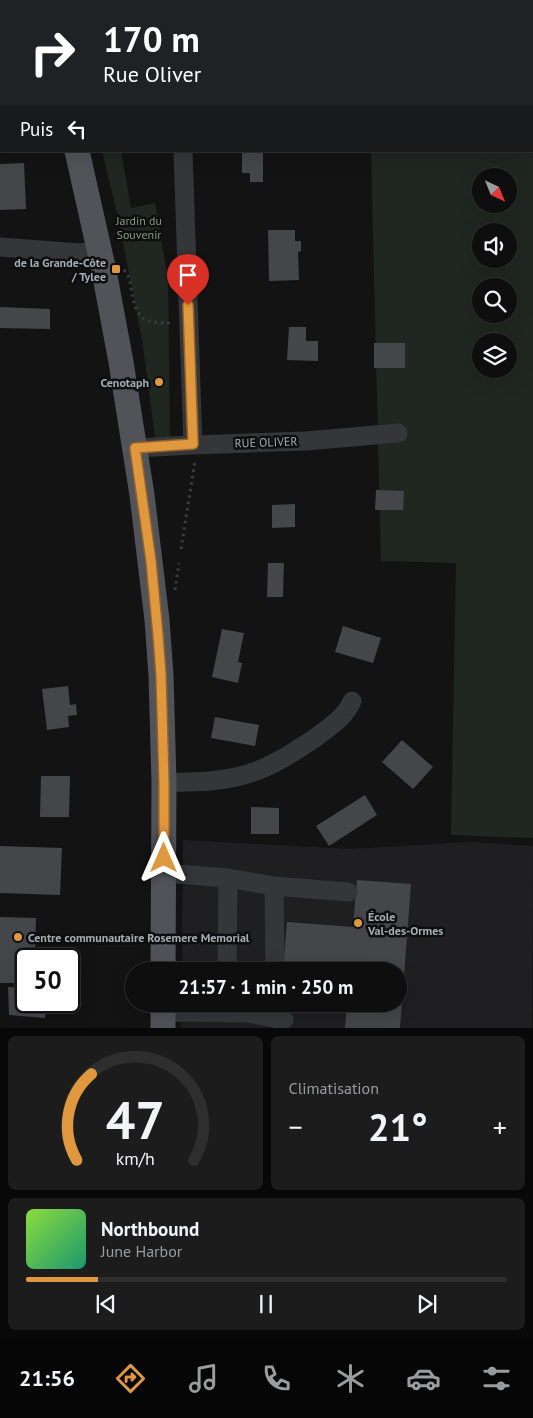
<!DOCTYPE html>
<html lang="fr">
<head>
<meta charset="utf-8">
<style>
	body { margin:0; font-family:"PT Sans",sans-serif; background:#1c1c1d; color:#f1f3f6; height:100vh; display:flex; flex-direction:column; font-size:19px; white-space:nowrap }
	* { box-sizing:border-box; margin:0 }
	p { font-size:16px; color:#9b9c9e }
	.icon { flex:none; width:28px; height:28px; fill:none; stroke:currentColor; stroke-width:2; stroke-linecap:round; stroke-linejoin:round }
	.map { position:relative; height:1028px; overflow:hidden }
	.details { display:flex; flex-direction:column; gap:8px; padding:8px; background:#080808; flex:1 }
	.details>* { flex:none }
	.top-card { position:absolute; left:0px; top:0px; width:534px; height:152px; box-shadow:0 5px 20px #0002,0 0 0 1px #2e2e2f; background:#202124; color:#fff; overflow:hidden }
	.needle { width:32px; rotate:137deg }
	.tools { position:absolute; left:472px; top:168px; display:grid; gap:10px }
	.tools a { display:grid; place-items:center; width:45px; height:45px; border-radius:50%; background:#0e0e0f; box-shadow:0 5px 20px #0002,0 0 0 1px #2e2e2f; font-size:25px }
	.speed { position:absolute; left:15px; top:948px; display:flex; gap:10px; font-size:25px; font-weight:700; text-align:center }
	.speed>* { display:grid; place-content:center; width:65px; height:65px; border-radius:50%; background:#0e0e0f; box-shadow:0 5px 20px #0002,0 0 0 1px #2e2e2f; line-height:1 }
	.speed .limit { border:2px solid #111; border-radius:8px; background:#fff; color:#111 }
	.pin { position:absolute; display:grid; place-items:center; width:42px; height:42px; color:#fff; margin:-51px -21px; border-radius:50% 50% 50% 0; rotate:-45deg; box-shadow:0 0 5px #0007 }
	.pin .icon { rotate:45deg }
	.me { position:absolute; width:55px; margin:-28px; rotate:0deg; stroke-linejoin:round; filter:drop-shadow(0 0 4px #0008) }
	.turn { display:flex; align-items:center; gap:18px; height:105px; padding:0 20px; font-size:22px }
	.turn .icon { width:65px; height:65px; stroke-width:2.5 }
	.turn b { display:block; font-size:35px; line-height:42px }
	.then { display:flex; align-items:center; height:48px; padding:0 20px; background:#0003; gap:10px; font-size:19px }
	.big { font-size:38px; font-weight:800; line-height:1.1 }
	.details .widget { flex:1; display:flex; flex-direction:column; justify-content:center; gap:8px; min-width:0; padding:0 18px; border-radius:8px; background:#1c1c1d }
	.details .dial { align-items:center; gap:0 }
	.dial svg { height:130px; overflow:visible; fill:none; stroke:#2e2e2f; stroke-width:7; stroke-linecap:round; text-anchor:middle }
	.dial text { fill:#f1f3f6; stroke:none }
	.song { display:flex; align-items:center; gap:15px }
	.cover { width:60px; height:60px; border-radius:8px; background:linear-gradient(135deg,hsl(90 70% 55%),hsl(160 70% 35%)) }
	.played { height:5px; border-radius:2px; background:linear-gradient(90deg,#e0983f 15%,#2e2e2f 15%) }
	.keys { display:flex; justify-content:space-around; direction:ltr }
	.heat { display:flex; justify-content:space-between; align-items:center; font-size:28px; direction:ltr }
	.details .tiles { flex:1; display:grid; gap:8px; grid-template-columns:1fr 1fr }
	.widget:last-child { grid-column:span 2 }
	.trip { position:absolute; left:125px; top:962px; width:282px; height:50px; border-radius:25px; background:#0e0e0f; box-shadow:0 5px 20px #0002,0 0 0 1px #2e2e2f; font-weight:800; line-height:50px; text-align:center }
	.tabs { display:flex; height:80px; justify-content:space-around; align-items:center; background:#060606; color:#9b9c9e }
	.tabs .icon { width:35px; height:35px }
	.tabs .on { color:#e0983f }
	.tabs b { font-size:22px; color:#f1f3f6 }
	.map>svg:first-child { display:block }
	.built { fill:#1f1f21 }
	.green { fill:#202720; fill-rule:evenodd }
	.building { fill:#45464a }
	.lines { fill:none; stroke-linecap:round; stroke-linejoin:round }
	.path { stroke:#3a3d40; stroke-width:3; stroke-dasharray:2.5 4; stroke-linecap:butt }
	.minor { stroke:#343639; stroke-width:19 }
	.major { stroke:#515358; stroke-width:25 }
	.route-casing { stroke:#926329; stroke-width:12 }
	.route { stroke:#e0983f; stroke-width:9 }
	.poi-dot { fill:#e0983f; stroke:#0e0e0f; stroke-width:2 }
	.labels { text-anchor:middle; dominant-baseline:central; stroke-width:5; stroke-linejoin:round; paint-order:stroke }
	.park-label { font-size:12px; fill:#809d7e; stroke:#0e0e0f }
	.poi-label { font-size:12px; font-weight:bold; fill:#a6acb4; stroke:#0e0e0f; text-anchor:end }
	.street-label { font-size:12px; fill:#a6acb4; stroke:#0e0e0f }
</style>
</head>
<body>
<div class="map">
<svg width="533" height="1028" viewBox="0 0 533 1028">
	<rect width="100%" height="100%" fill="#131314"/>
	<path class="built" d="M183,840l167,9 119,-7 64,4 -1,182h-351v-24h218v-33h-217z"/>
	<path class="green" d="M533,49v789l-82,-3 5,-272 -75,-2 -10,-410h161zM481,176h28v28h-28zM481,231h28v28h-28zM481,286h28v28h-28zM481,341h28v28h-28z
		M102,151h19l10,57 24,-5 13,76 2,162 -15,-4 -13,-98 -24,-122z"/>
	<path class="building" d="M242,151h21v31h-13v-9h-8z
		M24,163l2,46 -26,1v-46z
		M268,230h27v11h6v10l-3,1 1,28 -30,1z
		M0,307l50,2v20l-50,-1z
		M289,327h17v14h12v20l-31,-1z
		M374,343h31v25h-31z
		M376,490l28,1 -1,19h-28z
		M295,504v23l-23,1v-23z
		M268,563h16l-1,34h-16z
		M343,626l38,12 -8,25 -38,-11z
		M222,629l22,4 -6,29 4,1 -4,20 -26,-6z
		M68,686l2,19 6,-1 1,11 -9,1 1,11 -22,3 -5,-41z
		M215,717l44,8 -4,21 -44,-8z
		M402,740l31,27 -20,22 -31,-27z
		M41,776h29l-1,41h-29z
		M365,795l12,20 -48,31 -13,-20z
		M251,807l28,1v26h-28z
		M0,846l62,2 -2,47 -60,-2z
		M357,880l54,4 -11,144h-55l2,-24h52v-33h-116l4,-49 66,5z
		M0,917l36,1 -1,38 -15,-1 -1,28h-19z
		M8,987l18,1v13h20l-1,17 -36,-3z
		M276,1004h31l-1,9 -31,-2z"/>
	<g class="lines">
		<path class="path" d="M124,270c5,5 6,11 7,18 5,30 10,36 42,35
			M142,377l10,5h6
			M181,549l14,-88
			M175,590l4,-27"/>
		<path class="minor" d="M178,0v1
			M183,151l10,294
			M0,247l80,6 20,-3
			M135,448l58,-3 113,-4 92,-8
			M164,782c31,1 65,0 95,-12 20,-8 38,-20 56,-32 14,-11 30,-20 37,-37
			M164,873l64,5 46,8 74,6
			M227,971l1,-93
			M270,971l5,-4 -1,-81
			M163,1012l84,1 37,7"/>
		<path class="major" d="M42,0l1,1
			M77,151l27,120 17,91 21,133 15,125 4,55 3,107 -1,189
			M163,1004v24"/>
	</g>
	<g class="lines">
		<g class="route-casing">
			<path id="route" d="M164,858v-76l-3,-107 -3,-40 -7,-74 -16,-113 58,-4 -5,-139"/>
		</g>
		<use href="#route" class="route"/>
	</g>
	<g class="poi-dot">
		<rect x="111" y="264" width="10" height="10" rx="2.5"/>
		<circle cx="159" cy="382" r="5"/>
		<circle cx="358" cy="923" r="5"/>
		<circle cx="18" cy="937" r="5"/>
	</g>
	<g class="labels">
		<g class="park-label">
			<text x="139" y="220">Jardin du<tspan x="139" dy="14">Souvenir</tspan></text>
		</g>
		<g class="poi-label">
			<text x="106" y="262">de la Grande-Côte<tspan x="106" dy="14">/ Tylee</tspan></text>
			<text x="149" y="382">Cenotaph</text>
			<text x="368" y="916" text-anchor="start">École<tspan x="368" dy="14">Val-des-Ormes</tspan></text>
			<text x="28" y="937" text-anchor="start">Centre communautaire Rosemere Memorial</text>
		</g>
		<g class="street-label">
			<text transform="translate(266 442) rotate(-2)">RUE OLIVER</text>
		</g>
	</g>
</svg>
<div class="tools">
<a><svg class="needle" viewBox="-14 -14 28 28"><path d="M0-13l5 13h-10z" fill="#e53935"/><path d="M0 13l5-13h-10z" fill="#9b9c9e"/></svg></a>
<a><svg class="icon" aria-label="sound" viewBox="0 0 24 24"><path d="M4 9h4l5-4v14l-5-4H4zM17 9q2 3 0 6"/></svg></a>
<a><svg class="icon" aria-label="search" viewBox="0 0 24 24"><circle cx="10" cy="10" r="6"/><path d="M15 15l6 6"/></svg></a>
<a><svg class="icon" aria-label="layers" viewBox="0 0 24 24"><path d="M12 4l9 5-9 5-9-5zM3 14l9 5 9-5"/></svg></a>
</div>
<div class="speed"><div class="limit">50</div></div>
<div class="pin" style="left:188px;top:305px;background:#d93025"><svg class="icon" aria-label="arrive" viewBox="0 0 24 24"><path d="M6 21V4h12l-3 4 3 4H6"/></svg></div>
<svg class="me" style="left:164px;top:858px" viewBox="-20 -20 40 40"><path d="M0-17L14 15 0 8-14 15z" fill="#e0983f" stroke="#fff" stroke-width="4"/></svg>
<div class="trip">21:57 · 1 min · 250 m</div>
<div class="top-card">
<div class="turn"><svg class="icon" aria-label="right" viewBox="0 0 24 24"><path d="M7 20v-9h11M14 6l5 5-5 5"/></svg><div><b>170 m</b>Rue Oliver</div></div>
<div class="then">Puis<svg class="icon" aria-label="left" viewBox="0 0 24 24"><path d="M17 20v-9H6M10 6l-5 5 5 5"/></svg></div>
</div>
</div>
<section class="details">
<div class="tiles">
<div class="widget dial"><svg viewBox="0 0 100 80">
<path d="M14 69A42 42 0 1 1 86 69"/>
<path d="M14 69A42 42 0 0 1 23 16" stroke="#e0983f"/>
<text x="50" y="56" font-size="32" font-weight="700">47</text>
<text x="50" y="72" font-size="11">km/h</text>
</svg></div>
<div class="widget"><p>Climatisation</p>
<div class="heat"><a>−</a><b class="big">21°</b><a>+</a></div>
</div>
<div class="widget">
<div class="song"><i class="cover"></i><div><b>Northbound</b><p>June Harbor</p></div></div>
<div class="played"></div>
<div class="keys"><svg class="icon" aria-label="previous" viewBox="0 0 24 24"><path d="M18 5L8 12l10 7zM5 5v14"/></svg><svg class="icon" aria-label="pause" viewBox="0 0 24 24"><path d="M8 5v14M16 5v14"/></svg><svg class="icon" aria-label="next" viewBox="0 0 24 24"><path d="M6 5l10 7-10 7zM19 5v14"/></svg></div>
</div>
</div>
</section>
<nav class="tabs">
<b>21:56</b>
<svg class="icon on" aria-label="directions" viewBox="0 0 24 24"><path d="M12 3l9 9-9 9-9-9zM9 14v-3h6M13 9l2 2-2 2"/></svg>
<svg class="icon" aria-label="music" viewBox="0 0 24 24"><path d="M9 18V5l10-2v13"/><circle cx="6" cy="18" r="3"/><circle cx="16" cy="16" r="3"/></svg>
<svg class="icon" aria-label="phone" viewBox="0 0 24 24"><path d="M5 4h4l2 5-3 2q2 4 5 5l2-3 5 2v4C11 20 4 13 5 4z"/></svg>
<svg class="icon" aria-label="climate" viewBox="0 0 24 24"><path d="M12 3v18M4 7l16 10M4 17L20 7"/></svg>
<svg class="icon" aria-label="car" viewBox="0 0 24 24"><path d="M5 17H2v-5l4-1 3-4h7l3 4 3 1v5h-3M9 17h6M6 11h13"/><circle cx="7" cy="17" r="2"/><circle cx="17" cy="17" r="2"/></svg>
<svg class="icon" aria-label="filters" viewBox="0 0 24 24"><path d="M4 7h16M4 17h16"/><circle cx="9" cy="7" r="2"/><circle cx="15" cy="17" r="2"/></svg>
</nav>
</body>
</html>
